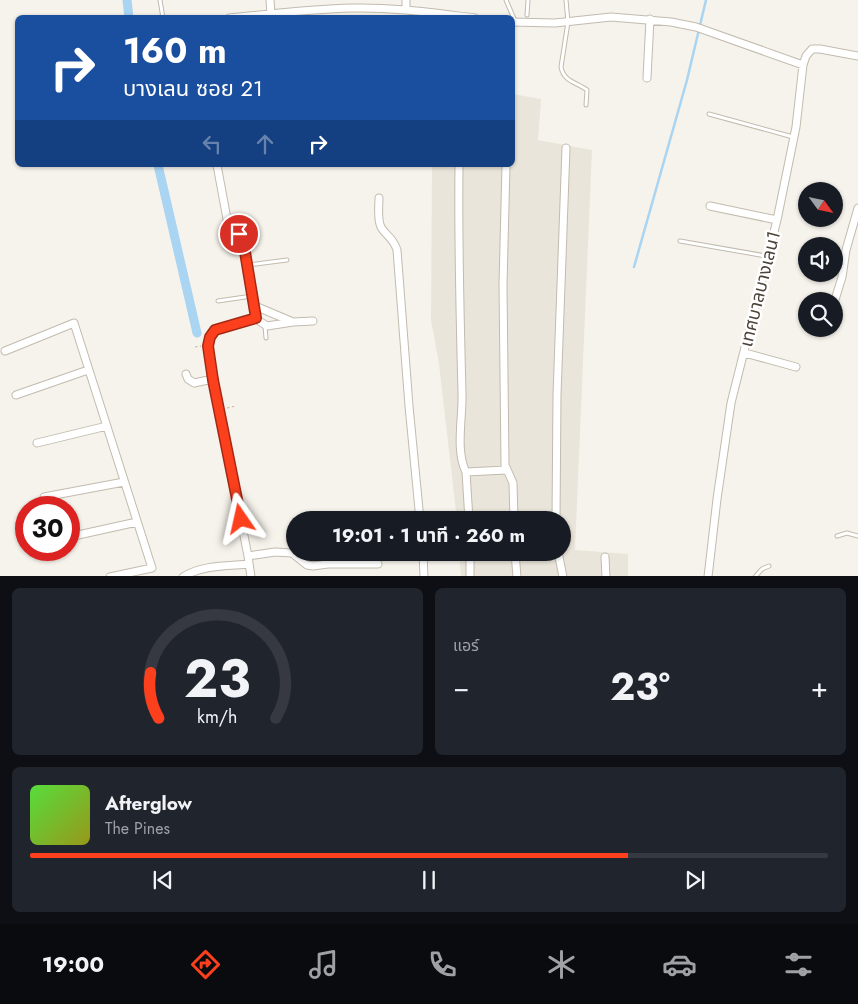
<!DOCTYPE html>
<html lang="th">
<head>
<meta charset="utf-8">
<style>
	body { margin:0; font-family:Jost,"Noto Sans Thai",sans-serif; background:#20242c; color:#f1f3f6; height:100vh; display:flex; flex-direction:column; font-size:19px; white-space:nowrap }
	* { box-sizing:border-box; margin:0 }
	p { font-size:16px; color:#9ea1a6 }
	.icon { flex:none; width:28px; height:28px; fill:none; stroke:currentColor; stroke-width:2; stroke-linecap:round; stroke-linejoin:round }
	.map { position:relative; height:576px; overflow:hidden }
	.panel { display:flex; flex-direction:column; gap:12px; padding:12px; background:#0d0f14; flex:1 }
	.panel>* { flex:none }
	.banner { position:absolute; left:15px; top:15px; width:500px; height:152px; border-radius:8px; box-shadow:0 1px 4px #0004; background:#1a4fa0; color:#fff; overflow:hidden }
	.needle { width:32px; rotate:123deg }
	.controls { position:absolute; left:798px; top:182px; display:grid; gap:10px }
	.controls a { display:grid; place-items:center; width:45px; height:45px; border-radius:50%; background:#171b24; box-shadow:0 1px 4px #0004; font-size:25px }
	.speed { position:absolute; left:15px; top:496px; display:flex; gap:10px; font-size:25px; font-weight:700; text-align:center }
	.speed>* { display:grid; place-content:center; width:65px; height:65px; border-radius:50%; background:#171b24; box-shadow:0 1px 4px #0004; line-height:1 }
	.speed .limit { border:8px solid #d22; background:#fff; color:#111 }
	.pin { position:absolute; display:grid; place-items:center; width:42px; height:42px; color:#fff; margin:-21px; border:2px solid #fff; border-radius:50%; box-shadow:0 1px 5px #0007 }
	.me { position:absolute; width:55px; margin:-28px; rotate:349deg; stroke-linejoin:round; filter:drop-shadow(0 0 4px #0008) }
	.turn { display:flex; align-items:center; gap:18px; height:105px; padding:0 25px; font-size:22px }
	.turn .icon { width:65px; height:65px; stroke-width:2.5 }
	.turn b { display:block; font-size:35px; line-height:42px }
	.lanes { display:flex; align-items:center; height:48px; padding:0 25px; background:#0003; justify-content:center; gap:25px; direction:ltr }
	.lanes .off { opacity:.35 }
	.big { font-size:38px; font-weight:700; line-height:1.1 }
	.panel .card { flex:1; display:flex; flex-direction:column; justify-content:center; gap:8px; min-width:0; padding:0 18px; border-radius:8px; background:#20242c }
	.panel .dial { align-items:center; gap:0 }
	.dial svg { height:130px; overflow:visible; fill:none; stroke:#363941; stroke-width:7; stroke-linecap:round; text-anchor:middle }
	.dial text { fill:#f1f3f6; stroke:none }
	.song { display:flex; align-items:center; gap:15px }
	.cover { width:60px; height:60px; border-radius:8px; background:linear-gradient(135deg,hsl(110 70% 55%),hsl(60 70% 35%)) }
	.played { height:5px; border-radius:2px; background:linear-gradient(90deg,#fc3f1d 75%,#363941 75%) }
	.keys { display:flex; justify-content:space-around; direction:ltr }
	.heat { display:flex; justify-content:space-between; align-items:center; font-size:28px; direction:ltr }
	.panel .tiles { flex:1; display:grid; gap:12px; grid-template-columns:1fr 1fr }
	.card:last-child { grid-column:span 2 }
	.trip { position:absolute; left:286px; top:511px; width:285px; height:50px; border-radius:25px; background:#171b24; box-shadow:0 1px 4px #0004; font-weight:700; line-height:50px; text-align:center }
	.tab-bar { display:flex; height:80px; justify-content:space-around; align-items:center; background:#090b0e; color:#9ea1a6 }
	.tab-bar .icon { width:35px; height:35px }
	.tab-bar .active { color:#fc3f1d }
	.tab-bar b { font-size:22px; color:#f1f3f6 }
	.map>svg:first-child { display:block }
	.residential { fill:#eae5da }
	.lines { fill:none; stroke-linecap:round; stroke-linejoin:round }
	.stream { stroke:#a9d4f2; stroke-width:2.5 }
	.canal { stroke:#a9d4f2; stroke-width:9 }
	.service-casing { stroke:#c2bbae; stroke-width:5 }
	.minor-casing { stroke:#c2bbae; stroke-width:9 }
	.path { stroke:#c4b79f; stroke-width:1; stroke-dasharray:2.5 2.5; stroke-linecap:butt }
	.service { stroke:#fff; stroke-width:3 }
	.minor { stroke:#fff; stroke-width:7 }
	.route-casing { stroke:#a42913; stroke-width:12 }
	.route { stroke:#fc3f1d; stroke-width:9 }
	.labels { text-anchor:middle; dominant-baseline:central; stroke-width:5; stroke-linejoin:round; paint-order:stroke }
	.street-label { font-size:18px; fill:#4b4439; stroke:#fff }
</style>
</head>
<body>
<div class="map">
<svg width="858" height="577" viewBox="0 0 858 577">
	<rect width="100%" height="100%" fill="#f6f3ec"/>
	<path class="residential" d="M513,94l28,5 -3,41 54,10 -17,400 53,4v22h-167l-2,-23 103,-1v-32h-105l-18,-156 -8,-44 1,-155h80z"/>
	<g class="lines">
		<path class="stream" d="M634,267l53,-187 19,-80"/>
		<path class="canal" d="M127,0l2,18
			M158,165l39,168"/>
		<g class="service-casing">
			<path id="service" d="M160,0l3,18
				M506,0l9,21
				M566,0l2,22 -7,45c3,15 15,15 26,23l-1,15
				M527,15l1,-15
				M709,114l84,23
				M680,241l86,15
				M248,265l39,-5
				M218,301l34,-5
				M265,326l1,12
				M837,536l10,-3 11,3
				M755,577l7,-8 7,-3"/>
		</g>
		<g class="minor-casing">
			<path id="minor" d="M270,0l1,14
				M406,0v10
				M229,18c41,-4 82,-9 123,-10 41,-1 82,5 123,10
				M512,22l43,1 56,-6 60,5 25,5 107,38
				M647,78l3,-59
				M217,165l13,70 9,-1 4,6 13,76 -3,4 -38,10 -5,7 -2,9 5,33 35,177 3,21
				M459,165c-1,76 1,152 3,228 1,23 -7,58 4,79l40,-2
				M506,165l-3,120 2,180 8,18 1,37
				M379,198c0,8 -2,21 2,29 4,8 12,10 16,23l12,156 11,114
				M710,206l67,14
				M834,303l8,-26 4,-27 12,-42
				M255,306l38,16 20,-1
				M256,319l11,7 26,-4
				M5,351l69,-28 78,245 -42,9
				M745,353l51,14
				M186,374l2,5 6,4 19,-4
				M16,395l72,-25
				M37,443l70,-17
				M466,472l3,48
				M44,497l80,-15
				M556,520l1,-125 9,-247
				M69,537l68,-15
				M423,552l1,25
				M515,552l2,25
				M558,552l5,25
				M248,556l27,-4 17,1 15,12 6,1 15,-2h50
				M605,557l1,20
				M183,577c18,-12 45,-11 66,-13
				M470,577v-25
				M708,577l9,-78 14,-96 46,-183 19,-93 7,-62 3,-9 6,-7h8l38,7"/>
		</g>
		<path class="path" d="M195,347l6,-1
			M227,408l9,-2"/>
		<use href="#service" class="service"/>
		<use href="#minor" class="minor"/>
	</g>
	<g class="lines">
		<g class="route-casing">
			<path id="route" d="M239,234l4,6 13,78 -41,12 -5,7 -2,9 5,34 28,139"/>
		</g>
		<use href="#route" class="route"/>
	</g>
	<g class="labels">
		<g class="street-label">
			<text transform="translate(760 289) rotate(-76)">เทศบาลบางเลน1</text>
		</g>
	</g>
</svg>
<div class="controls">
<a><svg class="needle" viewBox="-14 -14 28 28"><path d="M0-13l5 13h-10z" fill="#e53935"/><path d="M0 13l5-13h-10z" fill="#9ea1a6"/></svg></a>
<a><svg class="icon" aria-label="sound" viewBox="0 0 24 24"><path d="M4 9h4l5-4v14l-5-4H4zM17 9q2 3 0 6"/></svg></a>
<a><svg class="icon" aria-label="search" viewBox="0 0 24 24"><circle cx="10" cy="10" r="6"/><path d="M15 15l6 6"/></svg></a>
</div>
<div class="speed"><div class="limit">30</div></div>
<div class="pin" style="left:239px;top:234px;background:#d93025"><svg class="icon" aria-label="arrive" viewBox="0 0 24 24"><path d="M6 21V4h12l-3 4 3 4H6"/></svg></div>
<svg class="me" style="left:241px;top:519px" viewBox="-20 -20 40 40"><path d="M0-17L14 15 0 8-14 15z" fill="#fc3f1d" stroke="#fff" stroke-width="4"/></svg>
<div class="trip">19:01 · 1 นาที · 260 m</div>
<div class="banner">
<div class="turn"><svg class="icon" aria-label="right" viewBox="0 0 24 24"><path d="M7 20v-9h11M14 6l5 5-5 5"/></svg><div><b>160 m</b>บางเลน ซอย 21</div></div>
<div class="lanes"><svg class="icon off" aria-label="left" viewBox="0 0 24 24"><path d="M17 20v-9H6M10 6l-5 5 5 5"/></svg><svg class="icon off" aria-label="ahead" viewBox="0 0 24 24"><path d="M12 20V5M6 11l6-6 6 6"/></svg><svg class="icon" aria-label="right" viewBox="0 0 24 24"><path d="M7 20v-9h11M14 6l5 5-5 5"/></svg></div>
</div>
</div>
<section class="panel">
<div class="tiles">
<div class="card dial"><svg viewBox="0 0 100 80">
<path d="M14 69A42 42 0 1 1 86 69"/>
<path d="M14 69A42 42 0 0 1 9 41" stroke="#fc3f1d"/>
<text x="50" y="56" font-size="32" font-weight="700">23</text>
<text x="50" y="72" font-size="11">km/h</text>
</svg></div>
<div class="card"><p>แอร์</p>
<div class="heat"><a>−</a><b class="big">23°</b><a>+</a></div>
</div>
<div class="card">
<div class="song"><i class="cover"></i><div><b>Afterglow</b><p>The Pines</p></div></div>
<div class="played"></div>
<div class="keys"><svg class="icon" aria-label="previous" viewBox="0 0 24 24"><path d="M18 5L8 12l10 7zM5 5v14"/></svg><svg class="icon" aria-label="pause" viewBox="0 0 24 24"><path d="M8 5v14M16 5v14"/></svg><svg class="icon" aria-label="next" viewBox="0 0 24 24"><path d="M6 5l10 7-10 7zM19 5v14"/></svg></div>
</div>
</div>
</section>
<nav class="tab-bar">
<b>19:00</b>
<svg class="icon active" aria-label="directions" viewBox="0 0 24 24"><path d="M12 3l9 9-9 9-9-9zM9 14v-3h6M13 9l2 2-2 2"/></svg>
<svg class="icon" aria-label="music" viewBox="0 0 24 24"><path d="M9 18V5l10-2v13"/><circle cx="6" cy="18" r="3"/><circle cx="16" cy="16" r="3"/></svg>
<svg class="icon" aria-label="phone" viewBox="0 0 24 24"><path d="M5 4h4l2 5-3 2q2 4 5 5l2-3 5 2v4C11 20 4 13 5 4z"/></svg>
<svg class="icon" aria-label="climate" viewBox="0 0 24 24"><path d="M12 3v18M4 7l16 10M4 17L20 7"/></svg>
<svg class="icon" aria-label="car" viewBox="0 0 24 24"><path d="M5 17H2v-5l4-1 3-4h7l3 4 3 1v5h-3M9 17h6M6 11h13"/><circle cx="7" cy="17" r="2"/><circle cx="17" cy="17" r="2"/></svg>
<svg class="icon" aria-label="filters" viewBox="0 0 24 24"><path d="M4 7h16M4 17h16"/><circle cx="9" cy="7" r="2"/><circle cx="15" cy="17" r="2"/></svg>
</nav>
</body>
</html>
